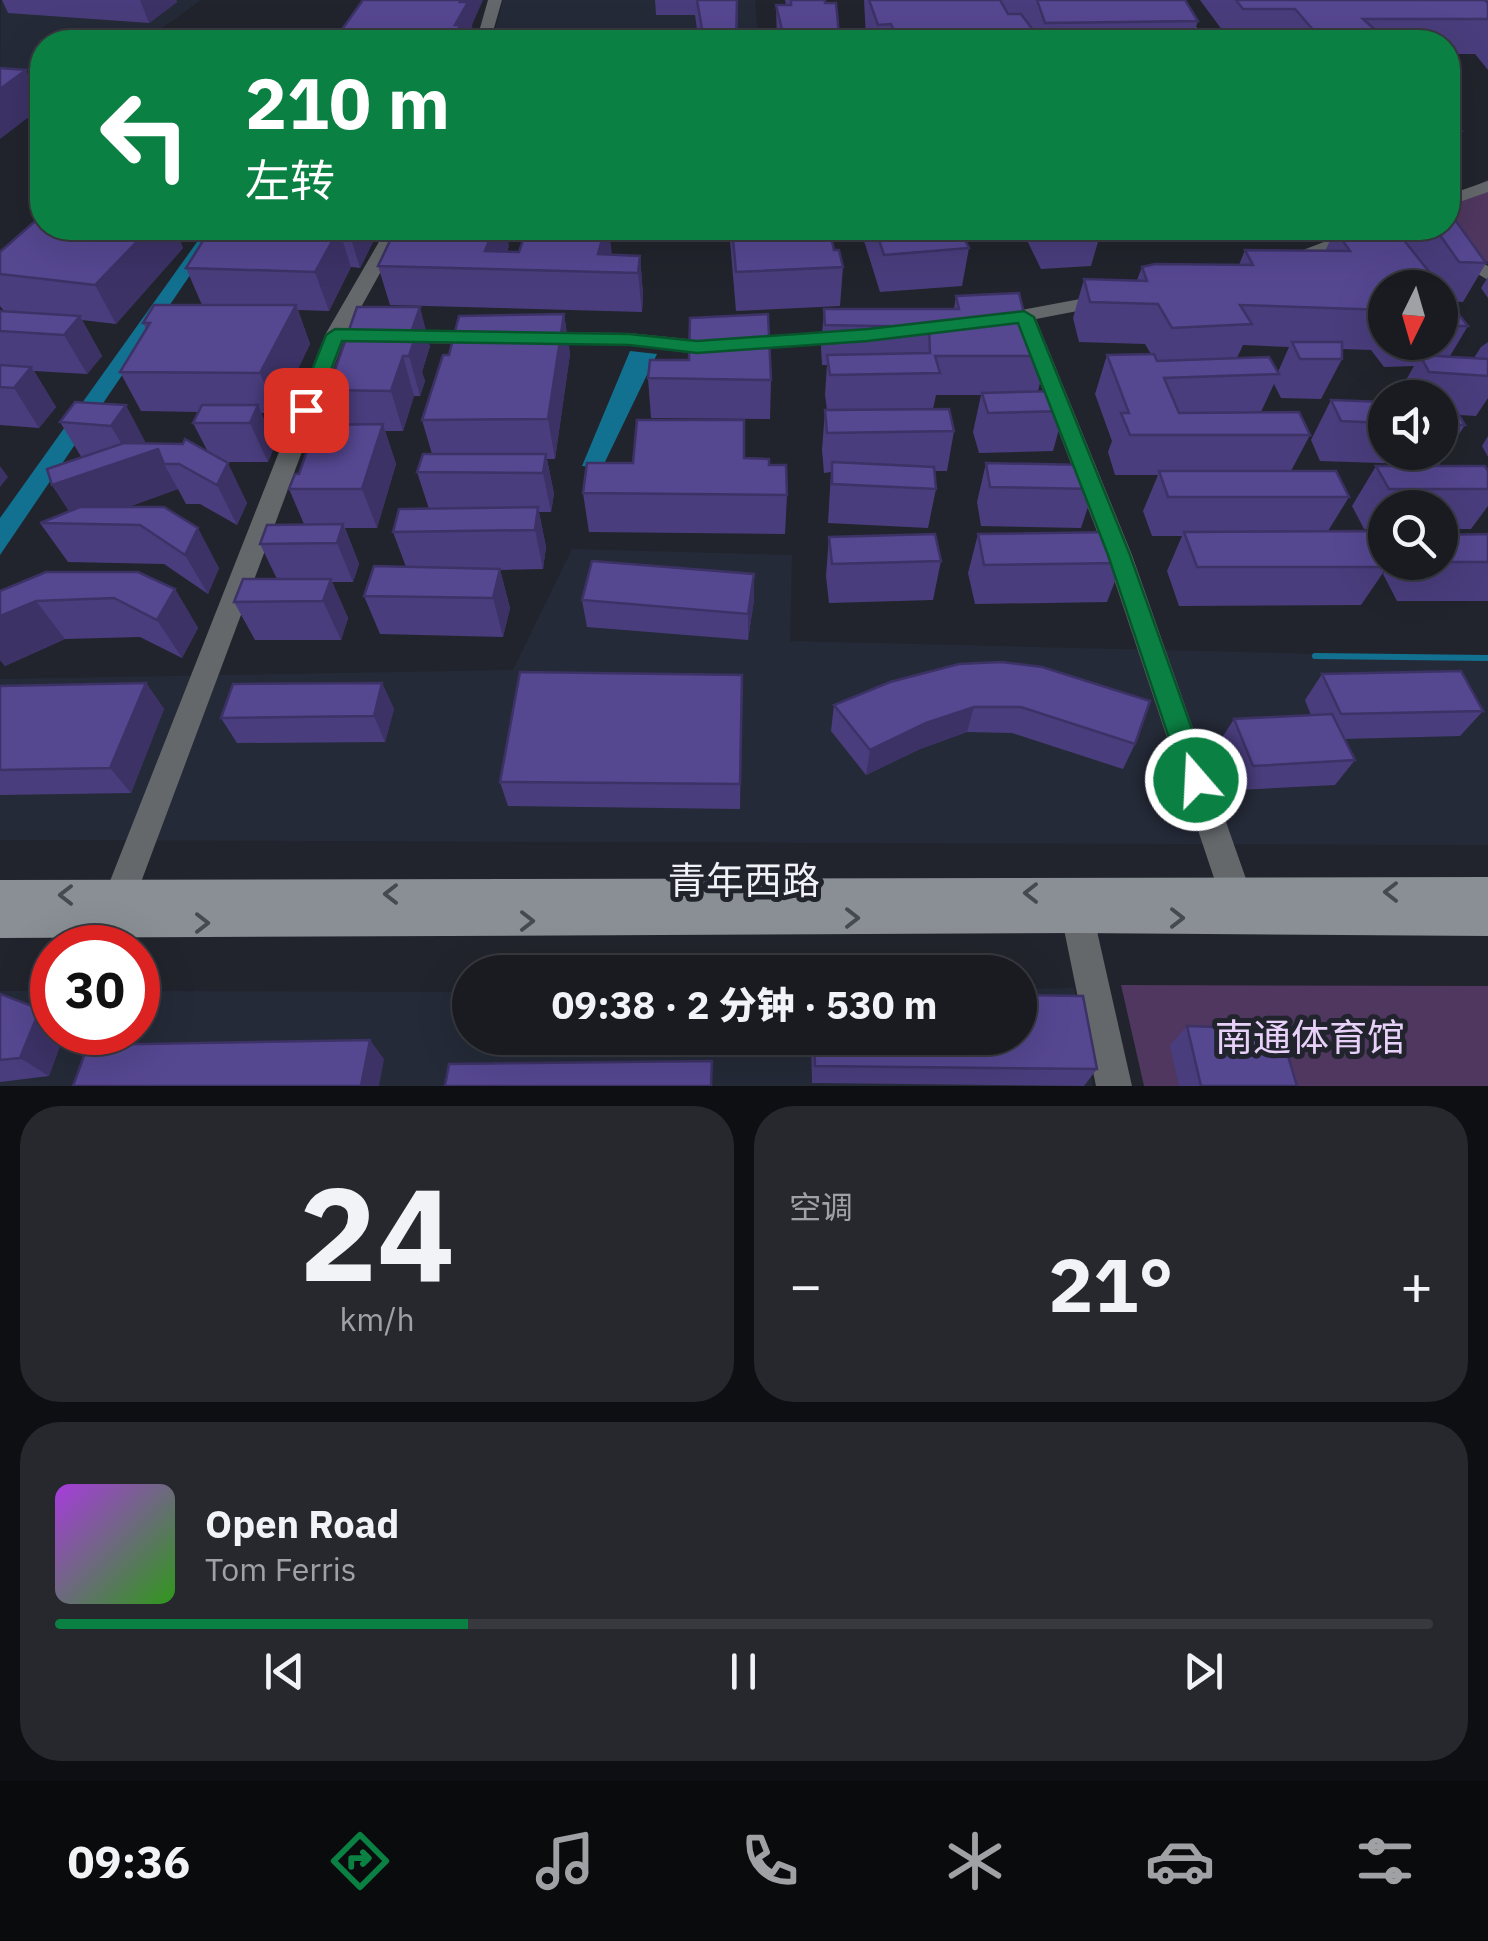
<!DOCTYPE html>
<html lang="zh">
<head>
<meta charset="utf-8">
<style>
	body { margin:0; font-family:"IBM Plex Sans","Noto Sans SC",sans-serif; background:#26282e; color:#f1f3f6; height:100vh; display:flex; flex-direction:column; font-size:38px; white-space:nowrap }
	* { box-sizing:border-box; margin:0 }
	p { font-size:32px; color:#9fa1a5 }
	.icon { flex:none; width:55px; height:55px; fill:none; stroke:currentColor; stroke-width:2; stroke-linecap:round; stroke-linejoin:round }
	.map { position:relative; height:1086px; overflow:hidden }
	.panel { display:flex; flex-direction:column; gap:20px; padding:20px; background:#0e0f12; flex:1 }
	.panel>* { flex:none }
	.hud { position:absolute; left:30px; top:30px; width:1430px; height:210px; border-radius:40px; box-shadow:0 10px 40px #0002,0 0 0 2px #37393f; background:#0b8043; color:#fff; overflow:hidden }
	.needle { width:65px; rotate:185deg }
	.controls { position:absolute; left:1368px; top:270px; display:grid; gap:20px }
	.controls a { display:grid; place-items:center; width:90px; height:90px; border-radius:50%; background:#191b21; box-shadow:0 10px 40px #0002,0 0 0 2px #37393f; font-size:50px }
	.speed { position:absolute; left:30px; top:925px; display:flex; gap:20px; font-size:50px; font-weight:700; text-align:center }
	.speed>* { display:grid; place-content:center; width:130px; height:130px; border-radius:50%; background:#191b21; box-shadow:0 10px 40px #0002,0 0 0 2px #37393f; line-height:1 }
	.speed .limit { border:15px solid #d22; background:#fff; color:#111 }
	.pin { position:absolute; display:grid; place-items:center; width:85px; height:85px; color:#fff; margin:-42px; border-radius:20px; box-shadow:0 5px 15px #0006 }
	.me { position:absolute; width:110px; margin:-55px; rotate:341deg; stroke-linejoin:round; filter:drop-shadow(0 0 8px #0008) }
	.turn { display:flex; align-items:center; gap:35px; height:210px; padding:0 50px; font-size:45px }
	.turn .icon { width:130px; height:130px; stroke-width:2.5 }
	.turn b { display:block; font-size:70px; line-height:85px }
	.big { font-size:75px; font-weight:800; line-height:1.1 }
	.panel .widget { flex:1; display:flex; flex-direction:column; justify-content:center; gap:15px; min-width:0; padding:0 35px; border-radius:40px; background:#26282e }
	.panel .dial { align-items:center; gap:0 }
	.dial b { font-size:130px; line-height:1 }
	.song { display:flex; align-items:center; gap:30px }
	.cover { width:120px; height:120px; border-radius:15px; background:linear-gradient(135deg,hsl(280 70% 55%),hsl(110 70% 35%)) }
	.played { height:10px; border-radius:5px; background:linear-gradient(90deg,#0b8043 30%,#37393f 30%) }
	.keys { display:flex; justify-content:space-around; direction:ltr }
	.heat { display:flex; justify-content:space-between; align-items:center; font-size:55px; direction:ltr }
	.panel .tiles { flex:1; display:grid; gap:20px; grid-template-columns:1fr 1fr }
	.widget:last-child { grid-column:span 2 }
	.trip { position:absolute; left:452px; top:955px; width:585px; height:100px; border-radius:50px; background:#191b21; box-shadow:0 10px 40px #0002,0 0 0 2px #37393f; font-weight:800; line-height:100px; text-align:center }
	.menu { display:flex; height:160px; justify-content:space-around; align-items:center; background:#0a0b0d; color:#9fa1a5 }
	.menu .icon { width:70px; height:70px }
	.menu .on { color:#0b8043 }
	.menu b { font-size:45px; color:#f1f3f6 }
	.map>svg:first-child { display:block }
	.built { fill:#252a38 }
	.green { fill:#4f375f }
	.water { fill:#127190 }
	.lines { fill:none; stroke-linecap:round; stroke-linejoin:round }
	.stream { stroke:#127190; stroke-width:6 }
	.minor { fill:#64686b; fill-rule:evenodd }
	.tertiary { fill:#64686b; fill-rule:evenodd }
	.secondary { fill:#898f94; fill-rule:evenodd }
	.wall { fill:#4a3d7d; fill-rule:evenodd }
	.shaded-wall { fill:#3c3266 }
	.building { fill:#564791; stroke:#3c3266; stroke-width:2.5 }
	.oneway { stroke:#454950 }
	.route { fill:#0b8043; stroke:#07532c; stroke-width:2.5 }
	.labels { text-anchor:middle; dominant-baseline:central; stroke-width:10; stroke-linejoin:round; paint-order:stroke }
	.near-street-label { font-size:38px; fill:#f0f2f7; stroke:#21242c }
	.near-park-label { font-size:38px; fill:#e8d1f9; stroke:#21242c }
</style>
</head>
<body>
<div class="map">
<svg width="1488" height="1086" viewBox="0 0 1488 1086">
	<rect width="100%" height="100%" fill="#21242c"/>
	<path class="built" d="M201,0l-58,42h-101v56l-42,-4 1,-94z
		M503,0h252l2,28 -73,2 -12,12h-180z
		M572,549l220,6 -2,86 698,17v187l-1488,-5v-161l513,-9z
		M1074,988l19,98h-1093v-95h52v41h86v-41l332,1v46h550v-49z"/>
	<path class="green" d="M1488,180v82l-72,-34h32v-30z
		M1121,985l367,1v100h-344z"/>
	<path class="water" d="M207,228h15l-222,327v-37z
		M630,351l27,3 -55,114 -20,-2z"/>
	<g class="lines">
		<path class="stream" d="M1315,656l173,2"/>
		<path class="minor" d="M488,0h14l-12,42h-14z
			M1488,181v11l-40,14v-11z
			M387,228h18l-56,101 136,3 10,6 -10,6 -142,-2 -212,567 -4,11 -12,5 -12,-5 -4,-11 226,-574z
			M1360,228h25l-96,38h-14l-3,-4z
			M1107,294l10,6 -3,4 -78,15 96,236 119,338 -5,11 -11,4 -11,-4 -5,-11 -113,-338 -89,-232 -23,4 -10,-6 10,-6z
			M854,330l7,1 3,5 -3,5 -164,13 -68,-9 -94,-1 -10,-6 10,-6 94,1 68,7z
			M1074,884l11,5 5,11 42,186h-36l-38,-186 5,-11z"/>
		<path class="tertiary" d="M1163,0h14l30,42h-14z
			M1400,228h21l67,38v14z"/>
		<path class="secondary" d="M1488,877v59l-412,-3 -1076,5v-58z"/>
	</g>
	<path class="wall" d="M2,0h174l1,2 -28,21 -141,-10z
		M655,0h83l-1,42 -40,-13 -2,-14h-39z
		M785,0h40l14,35v7h-62l-1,-37h10z
		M864,0h321l13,21 -7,21h-323l-2,-4z
		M1200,0h288v70l-13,-16h-27v-12h-217z
		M211,228h169l-20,40 -9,-1 -22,44 -31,-1 12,34 -33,69h-16l14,32 -7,17h-42l21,41 -10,22 -37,-21h-14l-8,-15 -50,18 91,61 -11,26 -44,-30 -96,-2 -28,-39 29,-12 -17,-26 30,-27 -22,-36 15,-20 72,41 61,9 -15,-29 6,-11 -58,-1 -21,-39 26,-43 -3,-6 59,-18 -16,-37z
		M634,228h35l-1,3 -33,-2z
		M697,228h132l5,22 9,17 -3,39 -104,5 -7,-82 -32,1z
		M860,228h93l3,6 13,14 -7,38 -82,6z
		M1013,228h89l-11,38 -50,3 -20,-41z
		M1166,228h57l-2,5 -53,-1z
		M1412,228h36l38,35 -23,39 -15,-1 20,25 -18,30 24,2 7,-11 7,-5v56l-12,18 -17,-1 6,10 -26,40 -119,-4 -9,-21 20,-40 54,2v50h55v-54h-41l-1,-4 16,-28 -30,1 -13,-17 -29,-1v10l-21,40 -40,-1 -7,-14 -13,28 49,23 -19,36 58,26 -21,34 59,36 -26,38 -182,1 -12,-35 15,-35h-30l-9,-25 15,-36h-43l-7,-23 4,-11 -17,-47 12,-39 44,-1 -6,-10 -66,-2 -6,-24 11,-39 53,1 5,-13 97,-2 6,-15 80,1 10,-21 70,11zM1385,288h55v54h-55zM1243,345l46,2 -11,25 -41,-14z
		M180,241l3,7 -67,76 -34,-4 20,36 -15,18 -53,-3 22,36 -17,21 -39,-3v-114h4l-4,-5v-54z
		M509,246l-2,6 133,4 3,39 -1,17 -252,-7 -12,-39z
		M1488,277v21l-7,-10z
		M956,296l74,42 17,18 -9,35 26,20 -11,40 -74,2 -6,-21 8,-37h-45l-3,14 21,22 -7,40h-13l2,18 -8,39 -100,-5 3,-51 -7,1 -2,-23 3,-40h2l-2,-15 2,-30h-5l-1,-17 3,-39h130z
		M357,307l73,39 -8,26 3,9 -5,15h-6l-11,35h-18l11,33 -19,64h-32l14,36 -6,18h-21l16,36 -7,22h-86l-21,-38 43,-23 -17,-35 44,-20 -15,-35 10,-15 41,-49 -12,-35z
		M564,314l6,40 -15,105h-8l7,35 -3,18h-12l7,35 -3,22 -43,1 10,38 -7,29 -123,-3 -16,-38 42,-29 -13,-35 36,-23 -12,-37 15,-18 -10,-34 27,-65z
		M689,360l82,20 -1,39 -119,-1 -3,-40z
		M1488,436v21l-6,-11z
		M744,458l25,7 18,30 -2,39 -196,-2 -6,-39 50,-30z
		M986,463l108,26 -13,39 -100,-2 -4,-24z
		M1376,466l112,5v35l-17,23h-31v-21h-55v21h-21l-12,-23z
		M978,534l144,29 -15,39 -132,2 -7,-31z
		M1488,534v67h-91l-14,-27 8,-12h49z
		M829,537l112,24 -8,39 -104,3 -3,-27z
		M175,589l23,39 -16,30 -42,-21 -75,2 -60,27 -5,-6v-69z
		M582,600h172l-6,40 -161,-13z
		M959,664l176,80 -12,25 -111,-36 -45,-1 -47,17 -54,26 -35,-44 3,-26z
		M1322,674l161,37 -23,25 -116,3 11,21 -20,25 -98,5 -19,-46 16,-25 77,-4 -6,-15z
		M742,675l-2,134 -232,-3 -8,-24z
		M146,683l18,26 -33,84 -131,2v-109z
		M382,683l12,26 -9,33 -148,1 -16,-25z
		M0,994l52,38h13l-16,44 -49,6z
		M1187,1026l110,60h-118l-9,-41z
		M811,1038h209l77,31 -13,17 -272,-3z"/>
	<path class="shaded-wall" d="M140,0h36l1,2 -28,21z
		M461,0h22l-11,25 2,11 -4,6h-15v-17z
		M26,70l16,37 -42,32v-50z
		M1461,131l-13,26v-22z
		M150,228h43l-13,13 3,7 -67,76 -21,-39z
		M349,228h31l-20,40 -12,-39z
		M494,228h12l3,18 -9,23 -15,-18z
		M605,228h4l3,26h-14z
		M339,229l12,38 -22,44 -14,-39z
		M640,256l3,39 -1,17 -4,-39z
		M296,305l14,39 -33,69 -17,-40z
		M420,307l10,39 -8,26 3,9 -5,15 -11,-40 -1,-15z
		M564,314l6,40 -15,105 -7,-40z
		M80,316l22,40 -15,18 -23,-39z
		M403,356l11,40 -11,35 -12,-40z
		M31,367l25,40 -17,21 -25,-40z
		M126,405l21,40 11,4 6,15 14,25 -96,35 -5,-1 -25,-38 78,-26 -19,-33z
		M258,405l17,40 -7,17 -18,-39z
		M383,424l13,40 -19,64 -15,-39z
		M546,454l8,40 -3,18 -8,-39z
		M228,463l19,40 -10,22 -20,-40z
		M0,466l8,11 -8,10z
		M538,507l8,40 -3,22 -8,-39z
		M343,524l16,40 -6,18 -16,-39z
		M198,528l21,40 -11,26 -23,-39z
		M500,569l10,39 -7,29 -10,-39z
		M754,574v26l-6,40v-26z
		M331,579l17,39 -7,22 -18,-39z
		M175,589l23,39 -16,30 -25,-38z
		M36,601l29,38 -60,27 -5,-6v-44z
		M146,683l18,26 -33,84 -21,-25z
		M382,683l12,26 -9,33 -11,-26z
		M974,707l-7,25 -47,17 -54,26 4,-25 56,-27z
		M40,1009l12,9v14h13l-16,44 -29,-18z
		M370,1040l14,19 -5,27h-18z"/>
	<path class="building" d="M363,0h98l-1,2h8l-13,23h5l-4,9h4l-5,8h-122z
		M697,0h40l-1,42h-51l-1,-12 18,-1z
		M791,0h34v3h11l3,32 -54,1 10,6h-10l-9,-37h15z
		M869,0h131l8,14h13l21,28h-143l-8,-18 -13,1z
		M1037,0h148l13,21 -153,2z
		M1236,0h249l3,3v16h-125l26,23h-128l61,-2 -27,-31h-52z
		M0,68l26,2 -26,19z
		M1448,124l13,7 -13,4z
		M1448,210l38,53 -27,-1 -24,-34h13z
		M42,215v13h108l-55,57 -95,-11v-22z
		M211,228h138l-1,1h-9l-24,43 -129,-4z
		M396,228h98l-9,23 34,1 8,-24h78l-7,26 42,2 -2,17 -260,-7z
		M732,228h97l5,22h5l4,17 -107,5z
		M875,228h78l3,6h6l7,14 -85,7z
		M1048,228h48l-46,2z
		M1395,229l43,54h-4l3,5h-52v22l-145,-5 12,19 -80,4 -14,-24 -68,-2 -6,-23 63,2 -5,-14 13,-3 98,1 -8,-15 105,1 -15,-21z
		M1440,291l28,35h-28z
		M1019,293l11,45h12l5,18h-112l5,17 -110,2 -3,-20 103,-2 -1,-26 -104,-2 -1,-16h135l-3,-13z
		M154,305h142l-36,68 -140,-1 30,-49h-7z
		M357,307h63l-12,34h6l-5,15h-6l-12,35 -63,-1z
		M0,311l80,5 -16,19 -64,-4z
		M564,314l-16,105 -126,1 21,-65h6l10,-39z
		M768,314l3,66 -123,-2 2,-18h39l1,-42z
		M1292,342h50v17h-42z
		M1154,354l3,7 112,-4 10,17 -115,4 15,35 120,-1 11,23h-180l-9,-22h8l-22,-58z
		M1420,355l68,4v17l-59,-4z
		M0,365l31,2 -17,21 -14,-1z
		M1057,391l7,20 -76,2 -6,-20z
		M1331,400l54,2v21l-44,-2z
		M75,402l51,3 -15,21 -51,-4z
		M1440,404h12l13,21h-25z
		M202,405h56l-8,18h-57z
		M949,409l5,22 -127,2 -2,-23z
		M637,420h107v38l25,1v6h17l1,30 -204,-2 4,-30h46z
		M383,424l-21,65h-73l6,-15h4l17,-49z
		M185,439l43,24 -11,22 -38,-21h-15l-6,-15 -106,36 -5,-16 77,-26 59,1z
		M423,454h123l-3,19 -126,-1z
		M832,462l102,5 2,22 -104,-5z
		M986,463l102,2 6,24 -104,-2z
		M1376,466h109l3,5v18h-99z
		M1159,471h177l13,26h-181z
		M80,507h84l34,21 -13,27 -45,-30 -100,-2z
		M538,507l-3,23 -142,2 6,-23z
		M343,524l-6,19 -77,1 7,-19z
		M1368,531l19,36h-190l-13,-35z
		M1112,532l10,31 -138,2 -6,-31z
		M935,534l6,27 -109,3 -3,-27z
		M1488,534v28h-48v-27z
		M592,561l162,13 -6,40 -166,-14z
		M374,566l126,3 -7,29 -129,-2z
		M46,572h92l37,17 -18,31 -43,-22 -78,3 -36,15v-25z
		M243,579h88l-8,22 -89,1z
		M1001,662l41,5 108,34 -15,43 -114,-37h-47l-48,16 -56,27 -36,-45 56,-23 69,-18z
		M1461,671l22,40 -142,3 -19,-40z
		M520,672l222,3 -2,109 -240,-2z
		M146,683l-36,85 -110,2v-84z
		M382,683l-8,33 -153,2 12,-34z
		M1332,714l23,46 -102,6 -19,-47z
		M0,994l40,15 -20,49 -20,2z
		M1020,995l63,1 14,73 -282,-3 -1,-28h206z
		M1187,1026l93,3 17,57h-96z
		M370,1040l-9,46h-288l15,-41z
		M712,1061l-1,25h-266l4,-22z"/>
	<defs><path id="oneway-chevron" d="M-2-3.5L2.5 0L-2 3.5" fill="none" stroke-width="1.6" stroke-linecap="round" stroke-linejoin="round" transform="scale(2.5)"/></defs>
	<g class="oneway">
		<use href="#oneway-chevron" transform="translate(1391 892) rotate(180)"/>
		<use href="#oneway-chevron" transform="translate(1031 893) rotate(180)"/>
		<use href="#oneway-chevron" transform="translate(391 894) rotate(180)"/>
		<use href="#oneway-chevron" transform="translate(66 895) rotate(180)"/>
		<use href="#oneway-chevron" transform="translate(852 918)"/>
		<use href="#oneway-chevron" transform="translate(1177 918)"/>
		<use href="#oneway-chevron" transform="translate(527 921)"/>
		<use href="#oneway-chevron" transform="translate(202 923)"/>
	</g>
	<path class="route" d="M1024,311l10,6 96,238 80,225 -4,9 -10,3 -9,-3 -4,-9 -75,-225 -90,-232 -150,18 -171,12 -68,-8 -287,-4 -28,73 -8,2 -10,-6 30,-75 9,-6 294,5 68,7 171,-12z"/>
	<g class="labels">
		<g class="near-street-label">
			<text x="744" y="879">青年西路</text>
		</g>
		<g class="near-park-label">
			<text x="1310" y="1036">南通体育馆</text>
		</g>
	</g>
</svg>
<div class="controls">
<a><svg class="needle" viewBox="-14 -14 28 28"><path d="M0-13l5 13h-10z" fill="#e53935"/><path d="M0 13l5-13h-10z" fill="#9fa1a5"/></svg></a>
<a><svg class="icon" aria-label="sound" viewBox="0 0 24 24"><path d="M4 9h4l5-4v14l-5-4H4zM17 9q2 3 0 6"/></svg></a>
<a><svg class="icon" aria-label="search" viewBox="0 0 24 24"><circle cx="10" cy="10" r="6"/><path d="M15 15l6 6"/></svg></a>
</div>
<div class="speed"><div class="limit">30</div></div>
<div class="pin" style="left:306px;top:410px;background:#d93025"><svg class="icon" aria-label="arrive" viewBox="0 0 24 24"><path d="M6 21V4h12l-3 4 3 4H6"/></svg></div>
<svg class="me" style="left:1196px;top:780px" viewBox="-20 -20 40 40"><circle r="17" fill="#0b8043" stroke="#fff" stroke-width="3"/><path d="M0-11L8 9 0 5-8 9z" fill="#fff"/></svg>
<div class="trip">09:38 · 2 分钟 · 530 m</div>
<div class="hud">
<div class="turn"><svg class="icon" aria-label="left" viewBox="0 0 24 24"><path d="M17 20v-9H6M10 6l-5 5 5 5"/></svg><div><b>210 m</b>左转</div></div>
</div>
</div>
<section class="panel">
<div class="tiles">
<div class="widget dial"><b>24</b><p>km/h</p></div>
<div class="widget"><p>空调</p>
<div class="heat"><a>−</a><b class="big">21°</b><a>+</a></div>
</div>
<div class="widget">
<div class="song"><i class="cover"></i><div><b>Open Road</b><p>Tom Ferris</p></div></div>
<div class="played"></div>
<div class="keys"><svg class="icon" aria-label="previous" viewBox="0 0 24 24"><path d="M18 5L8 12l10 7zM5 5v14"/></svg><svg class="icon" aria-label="pause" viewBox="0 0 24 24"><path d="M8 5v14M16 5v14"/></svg><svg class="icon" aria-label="next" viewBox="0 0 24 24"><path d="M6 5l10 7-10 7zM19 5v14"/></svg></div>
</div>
</div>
</section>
<nav class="menu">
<b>09:36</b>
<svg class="icon on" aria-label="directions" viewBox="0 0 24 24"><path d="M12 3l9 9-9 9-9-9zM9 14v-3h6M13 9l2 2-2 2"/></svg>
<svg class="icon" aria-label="music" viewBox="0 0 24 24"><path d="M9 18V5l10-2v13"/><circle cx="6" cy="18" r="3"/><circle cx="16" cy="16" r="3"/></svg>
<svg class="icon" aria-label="phone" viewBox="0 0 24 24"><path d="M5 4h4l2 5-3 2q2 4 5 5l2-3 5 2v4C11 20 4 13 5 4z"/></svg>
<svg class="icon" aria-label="climate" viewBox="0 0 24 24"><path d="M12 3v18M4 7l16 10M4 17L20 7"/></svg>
<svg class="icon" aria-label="car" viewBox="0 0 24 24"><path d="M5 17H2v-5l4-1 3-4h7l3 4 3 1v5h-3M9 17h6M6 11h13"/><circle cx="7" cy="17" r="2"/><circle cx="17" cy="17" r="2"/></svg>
<svg class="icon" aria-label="filters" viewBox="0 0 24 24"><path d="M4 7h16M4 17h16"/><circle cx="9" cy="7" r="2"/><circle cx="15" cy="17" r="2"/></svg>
</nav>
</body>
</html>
